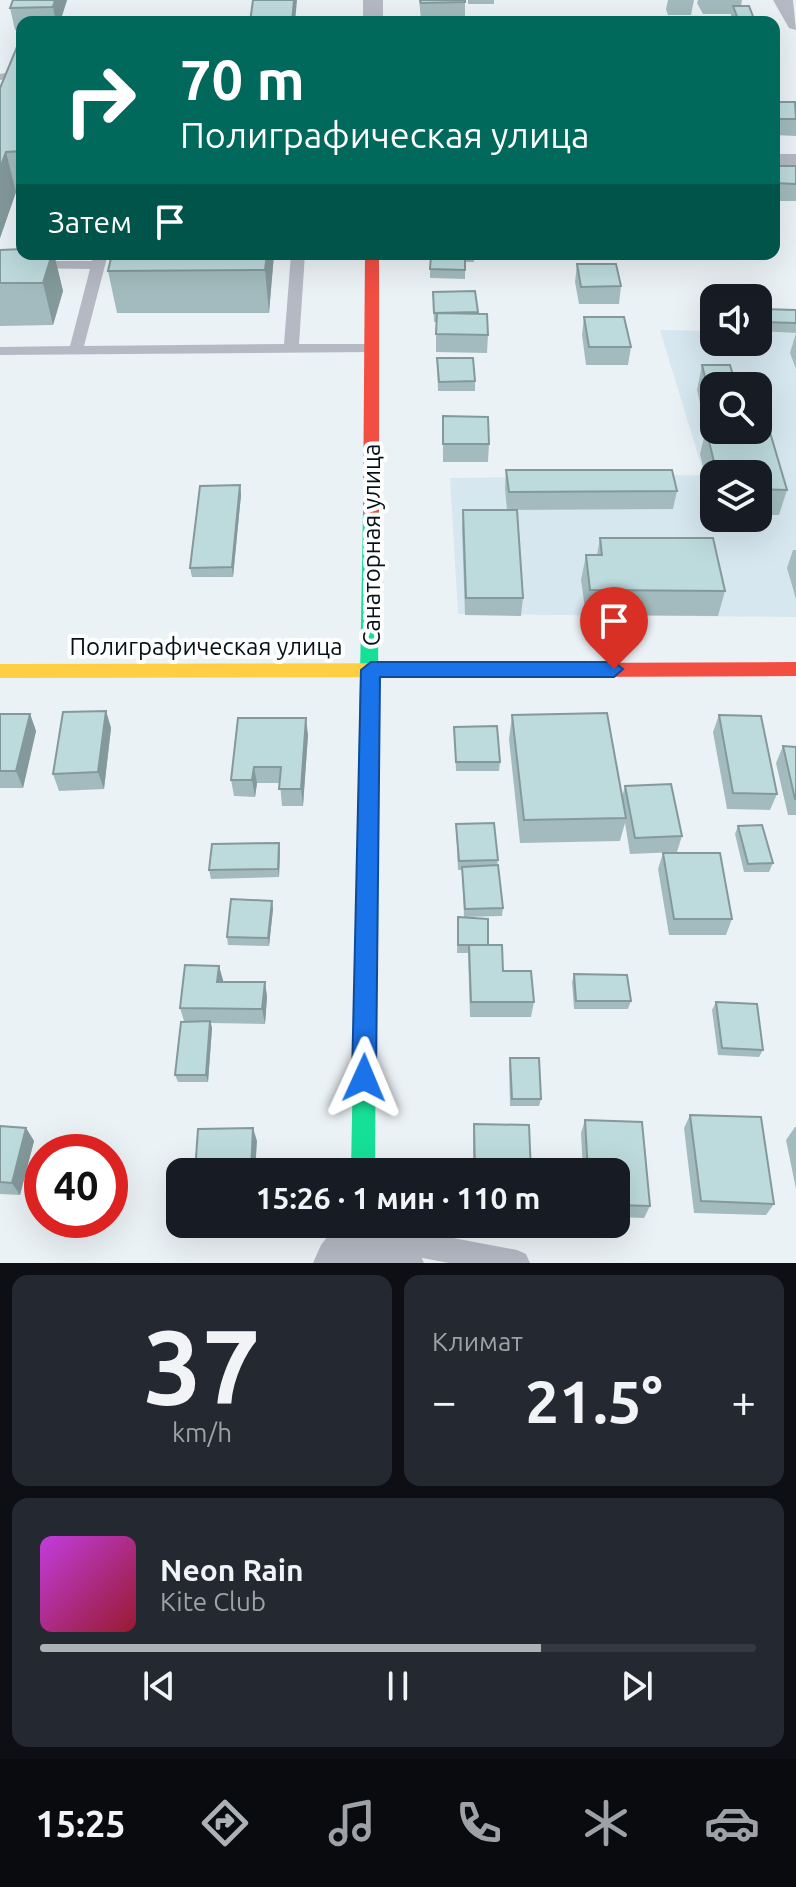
<!DOCTYPE html>
<html lang="ru">
<head>
<meta charset="utf-8">
<style>
	body { margin:0; font-family:Ubuntu,sans-serif; background:#242831; color:#f1f3f6; height:100vh; display:flex; flex-direction:column; font-size:30px; white-space:nowrap }
	* { box-sizing:border-box; margin:0 }
	p { font-size:26px; color:#9ea1a6 }
	.icon { flex:none; width:44px; height:44px; fill:none; stroke:currentColor; stroke-width:2; stroke-linecap:round; stroke-linejoin:round }
	.map { position:relative; height:1263px; overflow:hidden }
	.sheet { display:flex; flex-direction:column; gap:12px; padding:12px; background:#0d0f14; flex:1 }
	.sheet>* { flex:none }
	.top-card { position:absolute; left:16px; top:16px; width:764px; height:244px; border-radius:16px; box-shadow:0 8px 32px #0002; background:#00695c; color:#fff; overflow:hidden }
	.tools { position:absolute; left:700px; top:284px; display:grid; gap:16px }
	.tools a { display:grid; place-items:center; width:72px; height:72px; border-radius:16px; background:#171b24; box-shadow:0 8px 32px #0002; font-size:40px }
	.speed { position:absolute; left:24px; top:1134px; display:flex; gap:16px; font-size:40px; font-weight:700; text-align:center }
	.speed>* { display:grid; place-content:center; width:104px; height:104px; border-radius:50%; background:#171b24; box-shadow:0 8px 32px #0002; line-height:1 }
	.speed .limit { border:12px solid #d22; background:#fff; color:#111 }
	.pin { position:absolute; display:grid; place-items:center; width:68px; height:68px; color:#fff; margin:-82px -34px; border-radius:50% 50% 50% 0; rotate:-45deg; box-shadow:0 0 8px #0007 }
	.pin .icon { rotate:45deg }
	.me { position:absolute; width:88px; margin:-44px; rotate:1deg; stroke-linejoin:round; filter:drop-shadow(0 0 6px #0008) }
	.turn { display:flex; align-items:center; gap:28px; height:168px; padding:0 32px; font-size:36px }
	.turn .icon { width:104px; height:104px; stroke-width:2.5 }
	.turn b { display:block; font-size:56px; line-height:68px }
	.then { display:flex; align-items:center; height:76px; padding:0 32px; background:#0003; gap:16px; font-size:30px }
	.big { font-size:60px; font-weight:700; line-height:1.1 }
	.sheet .tile { flex:1; display:flex; flex-direction:column; justify-content:center; gap:12px; min-width:0; padding:0 28px; border-radius:16px; background:#242831 }
	.sheet .dial { align-items:center; gap:0 }
	.dial b { font-size:104px; line-height:1 }
	.song { display:flex; align-items:center; gap:24px }
	.cover { width:96px; height:96px; border-radius:12px; background:linear-gradient(135deg,hsl(290 70% 55%),hsl(350 70% 35%)) }
	.played { height:8px; border-radius:4px; background:linear-gradient(90deg,#abb1b5 70%,#363941 70%) }
	.keys { display:flex; justify-content:space-around; direction:ltr }
	.heat { display:flex; justify-content:space-between; align-items:center; font-size:44px; direction:ltr }
	.sheet .tiles { flex:1; display:grid; gap:12px; grid-template-columns:1fr 1fr }
	.tile:last-child { grid-column:span 2 }
	.trip { position:absolute; left:166px; top:1158px; width:464px; height:80px; border-radius:16px; background:#171b24; box-shadow:0 8px 32px #0002; font-weight:700; line-height:80px; text-align:center }
	.tab-bar { display:flex; height:128px; justify-content:space-around; align-items:center; background:#090b0e; color:#9ea1a6 }
	.tab-bar .icon { width:56px; height:56px }
	.tab-bar .selected { color:#abb1b5 }
	.tab-bar b { font-size:36px; color:#f1f3f6 }
	.map>svg:first-child { display:block }
	.built { fill:#d6e7f0; fill-rule:evenodd }
	.lines { fill:none; stroke-linecap:round; stroke-linejoin:round }
	.lane { fill:#b5b9c4; fill-rule:evenodd }
	.street { fill:#b5b9c4; fill-rule:evenodd }
	.fast { fill:#16e098; fill-rule:evenodd }
	.slow { fill:#ffcf43; fill-rule:evenodd }
	.jam { fill:#f24e42; fill-rule:evenodd }
	.wall { fill:#a3bbbe }
	.shaded-wall { fill:#84999b }
	.building { fill:#bddadd; stroke:#84999b; stroke-width:2 }
	.route { fill:#1a73e8; stroke:#114b97; stroke-width:2 }
	.labels { text-anchor:middle; dominant-baseline:central; stroke-width:8; stroke-linejoin:round; paint-order:stroke }
	.street-label { font-size:24px; fill:#061117; stroke:#fff }
</style>
</head>
<body>
<div class="map">
<svg width="796" height="1263" viewBox="0 0 796 1263">
	<rect width="100%" height="100%" fill="#ebf2f6"/>
	<path class="built" d="M660,330l54,1v11h44v-11l38,2v284l-338,-3 -8,-136 254,-3zM714,386h44v44h-44zM714,474h44v44h-44z"/>
	<g class="lines">
		<path class="lane" d="M22,70v6l-22,4v-6z
			M22,251v3h10v7h60l2,-7h14l-24,92 200,-2 7,-90h14l-6,90h73l7,4 -7,4 -372,3v-8l70,-1 20,-77 -66,-1 -6,-6v-8z
			M390,1226l127,24 9,4 4,9h-81l-59,-11 -9,-4 -4,-9 4,-9z"/>
		<path class="street" d="M363,0h20v22h-20z
			M773,0h20l3,30 -7,-2z
			M774,154h22v14h-22z
			M337,1224c43,0 68,-7 87,39h-111l8,-18z"/>
		<path class="fast" d="M371,506l8,6 -4,660h-24l12,-660z"/>
		<path class="slow" d="M559,663l7,2 2,5 -2,5 -7,2 -559,1v-14z"/>
		<path class="jam" d="M365,254h14v258l-8,6 -8,-6z
			M796,662v14l-237,1 -7,-2 -2,-5 2,-5 7,-2z"/>
	</g>
	<path class="wall" d="M67,0l-7,22h-38v8h-7l-5,-22z
		M419,0h46v18l-44,1z
		M468,0h26v4h-26z
		M668,0h26l-3,15h-23l-2,-6z
		M698,0h44l-1,6 13,13 -1,3h-23l1,-8h-28l-6,-11z
		M22,42v150h-6l-16,46v-150z
		M774,102l22,2v32l-22,-1z
		M774,166h22v35h-22z
		M0,250l22,4h32l9,37 -10,34 -53,1z
		M274,254l-5,59h-152l-9,-42z
		M430,254h44v8h-9v17l-35,-1z
		M577,264l44,22 -2,18h-40l-4,-22z
		M475,291l3,23 10,21 -1,18 -51,-1v-30h-2l-1,-30z
		M758,309l38,1v59l-6,-16 6,-20 -38,-2z
		M584,317l47,30 -3,18h-42l-4,-30z
		M437,358l38,23v10h-37z
		M702,365l12,21v44l73,60 -8,25h-21v-41h-44v40l-14,-60 6,-25 -9,-39z
		M443,416l46,28 -1,18h-45z
		M506,470l171,21 -4,18 -166,1 -2,-22z
		M240,485l1,10 -8,82h-41l-2,-9z
		M463,510l60,88 -2,18 -56,-1 -3,-87z
		M600,538l125,53 -7,25 -132,-1 -5,-35 5,-25h11z
		M793,550h3v49l-9,-31z
		M106,711l5,17 -7,61 -45,2 -6,-17z
		M0,714h30l6,17 -13,57h-23z
		M512,715l110,82 3,-11 57,50 -5,16 -47,2 -5,-31 -5,18 -100,2 -11,-104z
		M719,715l58,79 -7,16 -43,-1 -14,-77z
		M454,727l46,35 -1,9h-43z
		M308,735l-5,71h-21l-2,-23h-23l-2,14 -21,-1 -3,-16z
		M783,746l13,1v68h-8l-12,-52z
		M456,824l42,36 -1,6 6,42 -1,8 -38,1 -2,-47h-4z
		M738,826l35,37 -4,9h-25l-9,-38z
		M279,843l1,8 -1,26 -68,2 -2,-9z
		M663,853l69,66 -6,16h-57l-11,-66z
		M273,909l-4,37 -41,-1 -1,-8z
		M458,917l30,28 15,26 31,31 -3,15h-61l-2,-64h-11z
		M219,966l4,16h42l2,15 -2,27 -54,-1 1,5 -4,54h-30l-3,-7 9,-54 -4,-13z
		M574,974l57,27 -3,8h-54l-2,-27z
		M716,1002l47,48 -4,7 -41,-2 -6,-45z
		M510,1058l31,41 -2,7h-29l-1,-41z
		M690,1115l84,89 -8,11 -72,-2 -10,-85z
		M585,1120l65,86 -6,12 -28,-1v-45h-33l-2,-39z
		M474,1124l57,48h-58v-36z
		M0,1126l26,2 8,13 -14,54 -20,-1z
		M795,1127h1v62l-10,-49z"/>
	<path class="shaded-wall" d="M55,0h12l-7,22h-4l-3,-15z
		M294,0h3l-2,22h-3z
		M6,152l10,40 -16,46v-70z
		M52,254h2l9,37 -10,34 -10,-42z
		M267,254h7l-5,59 -4,-43z
		M240,485l1,10 -8,82 -1,-10z
		M106,711l5,17 -7,61 -6,-17z
		M30,714l6,17 -13,57 -7,-17z
		M306,718l2,17 -5,71 -2,-17z
		M254,767l3,16 -2,14 -3,-17z
		M279,843l1,8 -1,26 -1,-8z
		M272,901l1,8 -4,37 -1,-8z
		M219,966l4,14 -2,17 -4,-15z
		M265,982l2,15 -2,27 -3,-15z
		M210,1021l2,7 -4,54 -2,-7z
		M26,1128l8,13 -14,54 -8,-12z
		M253,1128l4,13 -2,31h-4z"/>
	<path class="building" d="M13,0h42l-2,7 -43,1z
		M253,0h41l-2,22h-42z
		M420,0h45v2l-44,1z
		M733,6h16l5,13h-16z
		M420,21h48v1h-48z
		M19,42h3v109l-16,1 -6,16v-80z
		M774,102h21l1,17h-22z
		M774,166h22v18l-22,-1z
		M22,249v5h30l-9,29h-43v-33z
		M112,254h155l-2,16 -157,1z
		M431,256l34,1v13l-35,-1z
		M577,264h39l5,22 -40,1z
		M475,291l3,21 -44,1 -1,-21z
		M758,309l38,1v13l-36,-1z
		M437,313l50,1 1,21 -52,-1z
		M584,317h40l7,30h-42z
		M437,358h36l2,23 -36,1z
		M702,365h28l6,21h-22v27z
		M443,416l45,1 1,27h-46z
		M706,429h8v1l55,-1 18,61 -29,-1v-15h-41z
		M506,470h166l5,21 -168,1z
		M240,485l-8,82 -42,1 10,-82z
		M463,510h54l6,88h-57z
		M600,538h113l12,53 -135,-1 -4,-35h16z
		M106,711l-8,61 -45,2 10,-62z
		M607,713l19,105 -102,2 -12,-105z
		M0,714h30l-14,57h-16z
		M719,715l42,1 16,78 -44,-1z
		M238,718h68l-5,71h-22l2,-22h-27l-2,13h-21z
		M497,726l3,36h-44l-2,-35z
		M783,746l13,1v52h-1z
		M671,784l11,52 -47,2 -10,-52z
		M494,823l4,37 -39,1 -3,-37z
		M762,825l11,38 -25,1 -10,-38z
		M279,843l-1,26 -69,1 3,-26z
		M663,853h57l12,66h-58z
		M498,865l5,43 -38,1 -3,-42z
		M231,899l41,2 -4,37 -41,-1z
		M458,917l30,2v26h-30z
		M469,945h33l1,26h28l3,31h-63z
		M185,965l34,1 -2,16h48l-3,27 -82,-1z
		M574,974l53,1 4,26h-55z
		M716,1002l41,2 6,46 -41,-2z
		M210,1021l-4,54h-31l6,-53z
		M510,1058h29l2,41h-29z
		M690,1115l71,2 13,87 -73,-3z
		M585,1120l57,2 8,84 -34,-1v-33h-28z
		M474,1124l55,1 2,47h-56z
		M0,1126l26,2 -14,55 -12,-1z
		M253,1128l-2,44h-56l3,-43z"/>
	<path class="route" d="M371,662h243l9,7 -9,8h-234l-4,401 -3,8 -9,4 -8,-4 -4,-8 9,-408z"/>
	<g class="labels">
		<g class="street-label">
			<text transform="translate(371 545) rotate(-90)">Санаторная улица</text>
			<text x="206" y="646">Полиграфическая улица</text>
		</g>
	</g>
</svg>
<div class="tools">
<a><svg class="icon" aria-label="sound" viewBox="0 0 24 24"><path d="M4 9h4l5-4v14l-5-4H4zM17 9q2 3 0 6"/></svg></a>
<a><svg class="icon" aria-label="search" viewBox="0 0 24 24"><circle cx="10" cy="10" r="6"/><path d="M15 15l6 6"/></svg></a>
<a><svg class="icon" aria-label="layers" viewBox="0 0 24 24"><path d="M12 4l9 5-9 5-9-5zM3 14l9 5 9-5"/></svg></a>
</div>
<div class="speed"><div class="limit">40</div></div>
<div class="pin" style="left:614px;top:669px;background:#d93025"><svg class="icon" aria-label="arrive" viewBox="0 0 24 24"><path d="M6 21V4h12l-3 4 3 4H6"/></svg></div>
<svg class="me" style="left:364px;top:1078px" viewBox="-20 -20 40 40"><path d="M0-17L14 15 0 8-14 15z" fill="#1a73e8" stroke="#fff" stroke-width="4"/></svg>
<div class="trip">15:26 · 1 мин · 110 m</div>
<div class="top-card">
<div class="turn"><svg class="icon" aria-label="right" viewBox="0 0 24 24"><path d="M7 20v-9h11M14 6l5 5-5 5"/></svg><div><b>70 m</b>Полиграфическая улица</div></div>
<div class="then">Затем<svg class="icon" aria-label="arrive" viewBox="0 0 24 24"><path d="M6 21V4h12l-3 4 3 4H6"/></svg></div>
</div>
</div>
<section class="sheet">
<div class="tiles">
<div class="tile dial"><b>37</b><p>km/h</p></div>
<div class="tile"><p>Климат</p>
<div class="heat"><a>−</a><b class="big">21.5°</b><a>+</a></div>
</div>
<div class="tile">
<div class="song"><i class="cover"></i><div><b>Neon Rain</b><p>Kite Club</p></div></div>
<div class="played"></div>
<div class="keys"><svg class="icon" aria-label="previous" viewBox="0 0 24 24"><path d="M18 5L8 12l10 7zM5 5v14"/></svg><svg class="icon" aria-label="pause" viewBox="0 0 24 24"><path d="M8 5v14M16 5v14"/></svg><svg class="icon" aria-label="next" viewBox="0 0 24 24"><path d="M6 5l10 7-10 7zM19 5v14"/></svg></div>
</div>
</div>
</section>
<nav class="tab-bar">
<b>15:25</b>
<svg class="icon selected" aria-label="directions" viewBox="0 0 24 24"><path d="M12 3l9 9-9 9-9-9zM9 14v-3h6M13 9l2 2-2 2"/></svg>
<svg class="icon" aria-label="music" viewBox="0 0 24 24"><path d="M9 18V5l10-2v13"/><circle cx="6" cy="18" r="3"/><circle cx="16" cy="16" r="3"/></svg>
<svg class="icon" aria-label="phone" viewBox="0 0 24 24"><path d="M5 4h4l2 5-3 2q2 4 5 5l2-3 5 2v4C11 20 4 13 5 4z"/></svg>
<svg class="icon" aria-label="climate" viewBox="0 0 24 24"><path d="M12 3v18M4 7l16 10M4 17L20 7"/></svg>
<svg class="icon" aria-label="car" viewBox="0 0 24 24"><path d="M5 17H2v-5l4-1 3-4h7l3 4 3 1v5h-3M9 17h6M6 11h13"/><circle cx="7" cy="17" r="2"/><circle cx="17" cy="17" r="2"/></svg>
</nav>
</body>
</html>
